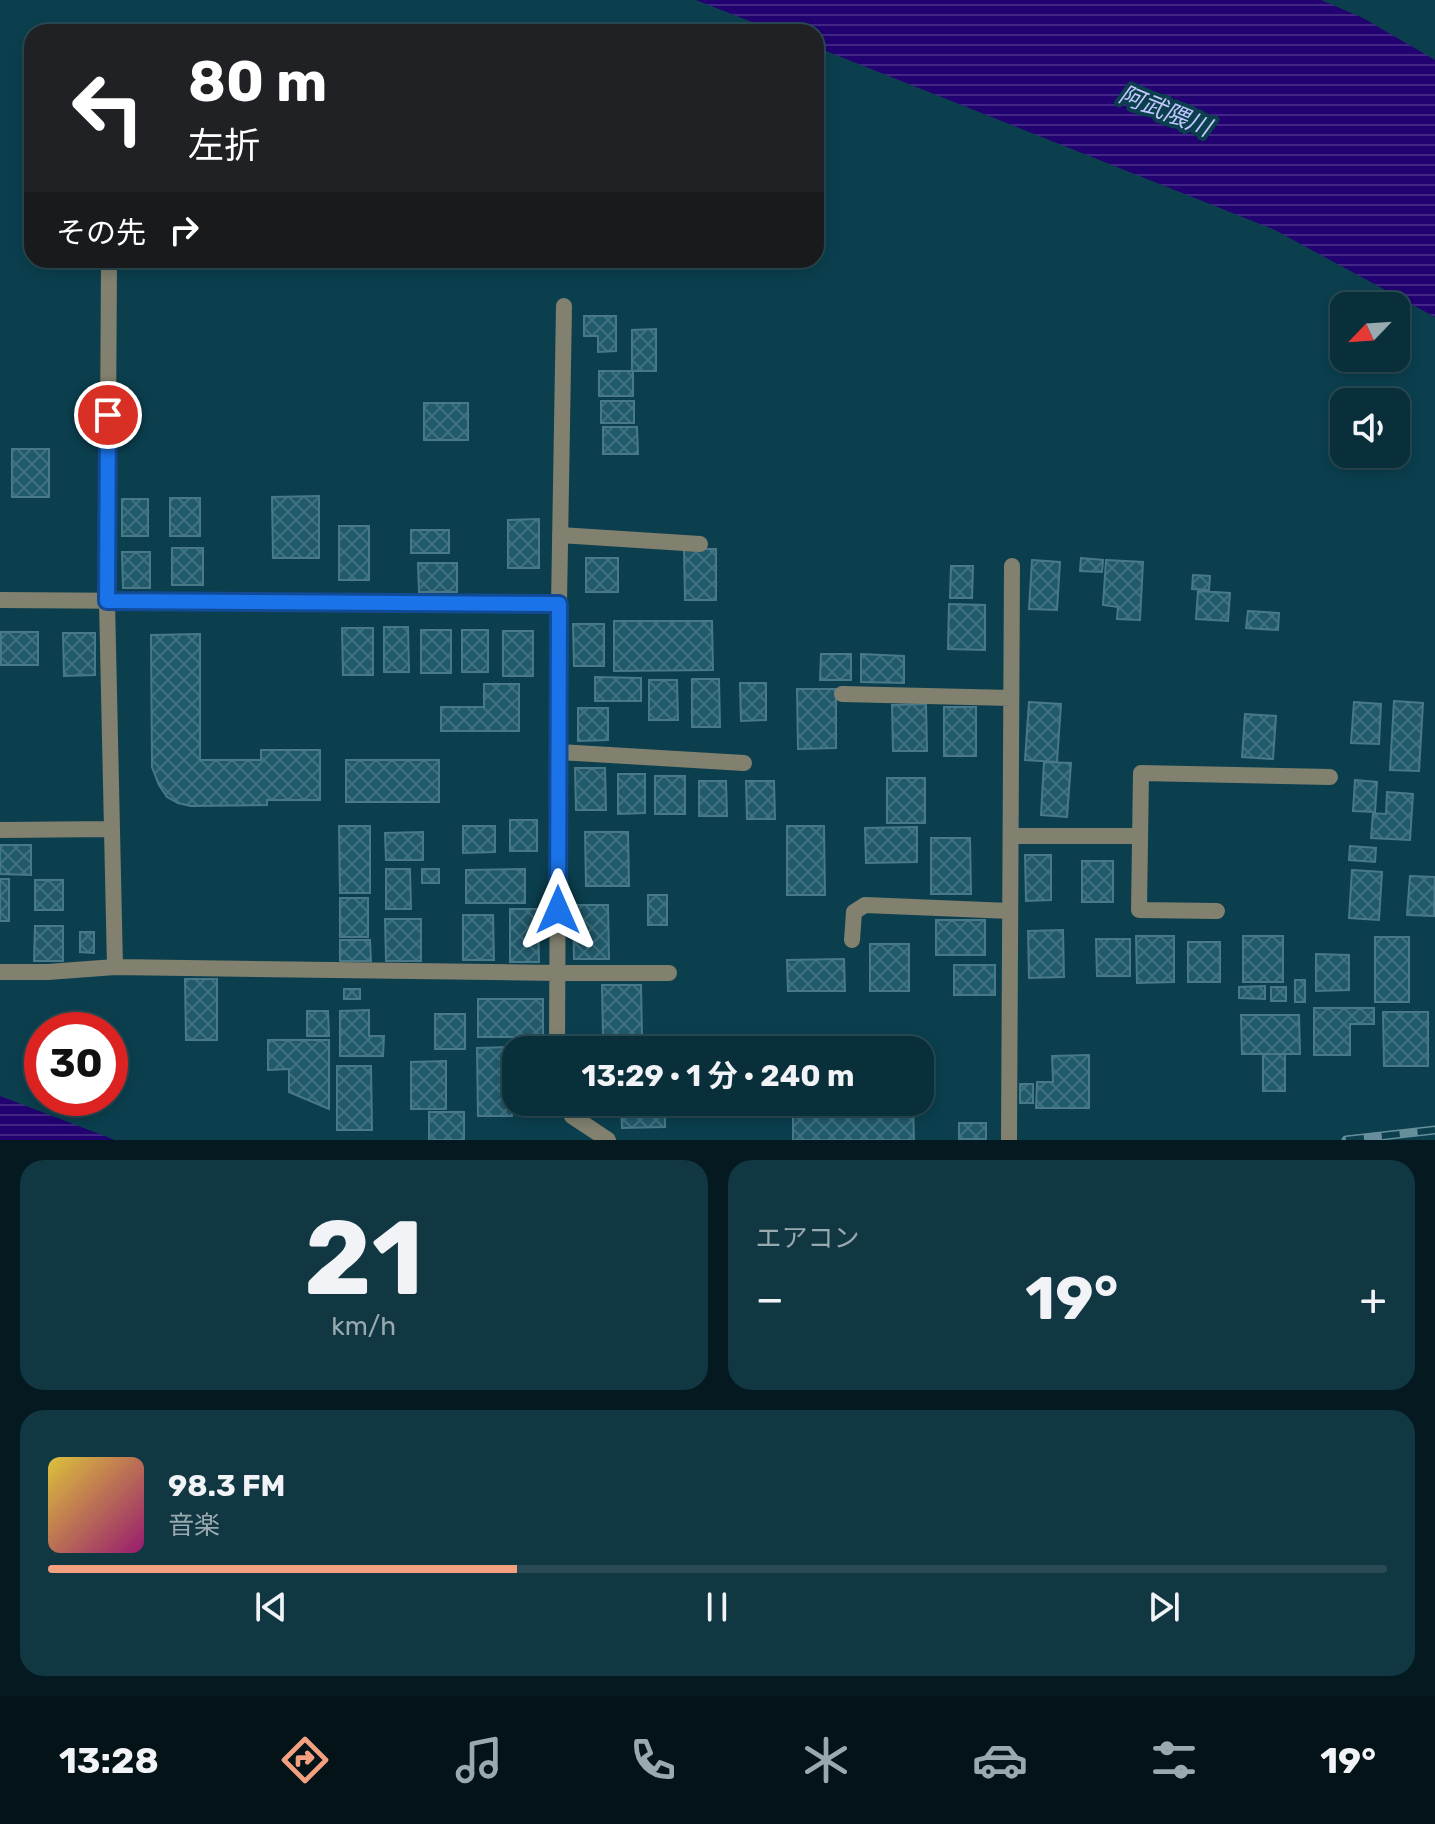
<!DOCTYPE html>
<html lang="ja">
<head>
<meta charset="utf-8">
<style>
	body { margin:0; font-family:Rubik,"Noto Sans JP",sans-serif; background:#113742; color:#f1f3f6; height:100vh; display:flex; flex-direction:column; font-size:30px; white-space:nowrap }
	* { box-sizing:border-box; margin:0 }
	p { font-size:26px; color:#98a9af }
	.icon { flex:none; width:44px; height:44px; fill:none; stroke:currentColor; stroke-width:2; stroke-linecap:round; stroke-linejoin:round }
	.map { position:relative; height:1140px; overflow:hidden }
	.panel { display:flex; flex-direction:column; gap:20px; padding:20px; background:#041a20; flex:1 }
	.panel>* { flex:none }
	.banner { position:absolute; left:24px; top:24px; width:800px; height:244px; border-radius:24px; box-shadow:0 4px 12px #0003,0 0 0 2px #294a54; background:#202124; color:#fff; overflow:hidden }
	.needle { width:52px; rotate:245deg }
	.buttons { position:absolute; left:1330px; top:292px; display:grid; gap:16px }
	.buttons a { display:grid; place-items:center; width:80px; height:80px; border-radius:16px; background:#082f3a; box-shadow:0 4px 12px #0003,0 0 0 2px #294a54; font-size:40px }
	.speed { position:absolute; left:24px; top:1012px; display:flex; gap:16px; font-size:40px; font-weight:700; text-align:center }
	.speed>* { display:grid; place-content:center; width:104px; height:104px; border-radius:50%; background:#082f3a; box-shadow:0 4px 12px #0003,0 0 0 2px #294a54; line-height:1 }
	.speed .limit { border:12px solid #d22; background:#fff; color:#111 }
	.pin { position:absolute; display:grid; place-items:center; width:68px; height:68px; color:#fff; margin:-34px; border:4px solid #fff; border-radius:50%; box-shadow:0 2px 8px #0007 }
	.me { position:absolute; width:88px; margin:-44px; rotate:0deg; stroke-linejoin:round; filter:drop-shadow(0 0 6px #0008) }
	.turn { display:flex; align-items:center; gap:28px; height:168px; padding:0 32px; font-size:36px }
	.turn .icon { width:104px; height:104px; stroke-width:2.5 }
	.turn b { display:block; font-size:56px; line-height:68px }
	.then { display:flex; align-items:center; height:76px; padding:0 32px; background:#0003; gap:16px; font-size:30px }
	.big { font-size:60px; font-weight:700; line-height:1.1 }
	.panel .tile { flex:1; display:flex; flex-direction:column; justify-content:center; gap:12px; min-width:0; padding:0 28px; border-radius:24px; background:#113742 }
	.panel .dial { align-items:center; gap:0 }
	.dial b { font-size:104px; line-height:1 }
	.song { display:flex; align-items:center; gap:24px }
	.cover { width:96px; height:96px; border-radius:12px; background:linear-gradient(135deg,hsl(50 70% 55%),hsl(320 70% 35%)) }
	.played { height:8px; border-radius:4px; background:linear-gradient(90deg,#f3a081 35%,#294a54 35%) }
	.keys { display:flex; justify-content:space-around; direction:ltr }
	.heat { display:flex; justify-content:space-between; align-items:center; font-size:44px; direction:ltr }
	.panel .tiles { flex:1; display:grid; gap:20px; grid-template-columns:1fr 1fr }
	.tile:last-child { grid-column:span 2 }
	.trip { position:absolute; left:502px; top:1036px; width:432px; height:80px; border-radius:24px; background:#082f3a; box-shadow:0 4px 12px #0003,0 0 0 2px #294a54; font-weight:700; line-height:80px; text-align:center }
	.dock { display:flex; height:128px; justify-content:space-around; align-items:center; background:#031317; color:#98a9af }
	.dock .icon { width:56px; height:56px }
	.dock .active { color:#f3a081 }
	.dock b { font-size:36px; color:#f1f3f6 }
	.map>svg:first-child { display:block }
	.water { fill:url(#water-rules) }
	.building { fill:url(#building-cross-hatch); stroke:#497989; stroke-width:2 }
	.lines { fill:none; stroke-linecap:round; stroke-linejoin:round }
	.street { stroke:#82806e; stroke-width:16 }
	.rail-casing { stroke:#678f9b; stroke-width:9 }
	.rail { stroke:#0b3f4e; stroke-width:6; stroke-dasharray:18; stroke-linecap:butt }
	.route-casing { stroke:#114b97; stroke-width:20 }
	.route { stroke:#1a73e8; stroke-width:14 }
	.labels { text-anchor:middle; dominant-baseline:central; stroke-width:8; stroke-linejoin:round; paint-order:stroke }
	.water-label { font-size:24px; font-style:italic; fill:#c2c6fd; stroke:#0b3f4e }
</style>
</head>
<body>
<div class="map">
<svg width="1435" height="1140" viewBox="0 0 1435 1140">
	<defs>
		<pattern id="water-rules" width="6" height="5" patternUnits="userSpaceOnUse" patternTransform="scale(2)"><rect width="6" height="5" fill="#220171"/><path d="M0 2.5h6" fill="none" stroke="#412686"/></pattern>
		<pattern id="building-cross-hatch" width="8" height="8" patternUnits="userSpaceOnUse" patternTransform="scale(2)"><rect width="8" height="8" fill="#215a6b"/><path d="M0 0l8 8M0 8l8-8" fill="none" stroke="#407281"/></pattern>
	</defs>
	<rect width="100%" height="100%" fill="#0b3f4e"/>
	<path class="water" d="M696,0h625l42,18 72,42v257l-160,-87 -459,-183v-15h-39z
		M0,1096l115,44h-115z"/>
	<path class="building" d="M584,316h32v35l-18,1v-16h-14z
		M656,329v42h-24v-41z
		M599,371h34v25h-34z
		M601,401h33v22h-33z
		M424,403h44v37h-44z
		M603,427h34l1,27h-35z
		M12,449h37v48h-37z
		M319,496v62h-46l-1,-61z
		M170,498h30v38h-30z
		M122,499h26v37h-26z
		M539,519v49h-31v-48z
		M339,526h30v54h-30z
		M411,530h38v23h-38z
		M172,548h31v37h-31z
		M684,549h32v51h-31z
		M122,552h28v36h-27z
		M586,558h32v34h-32z
		M1081,558l22,2 -1,12 -22,-1z
		M1032,560l28,2 -3,48 -28,-1z
		M1106,560l37,2 -3,58 -23,-1 1,-12 -15,-2z
		M418,563h39v29h-38z
		M951,566h22l-1,32h-22z
		M1193,575l17,1 -1,14 -17,-1z
		M1198,591l32,2 -2,28 -32,-2z
		M949,604l36,1v45l-37,-1z
		M1248,611l31,2 -1,17 -32,-2z
		M614,621h98l1,49 -99,1z
		M573,624h31v42h-30z
		M384,627h24l1,45h-25z
		M342,628h31v47h-30z
		M421,630h30v43h-30z
		M462,630h26v42h-26z
		M503,631h30v45h-30z
		M1,632h37v33h-37z
		M63,633h32v42l-31,1z
		M200,634v126h61v-10h59v50h-53v5l-76,1 -13,-3 -11,-6 -8,-12 -7,-18 -1,-132z
		M821,654h30v26h-31z
		M861,654l43,2v27l-43,-1z
		M595,677l46,1v23h-46z
		M692,679h27l1,48h-28z
		M649,680h28l1,40h-29z
		M740,683h26v37l-25,1z
		M484,684h35v47h-78v-24h43z
		M797,689h39v59l-38,1z
		M1394,701l29,2 -4,68 -29,-1z
		M1029,702l32,2 -4,58 -32,-2z
		M1354,702l27,2 -2,40 -28,-1z
		M926,704l1,47h-34l-1,-46z
		M944,707h32v49h-32z
		M578,708h30v32l-30,1z
		M1245,714l31,2 -3,43 -31,-2z
		M346,760h93v42h-93z
		M1044,762l27,1 -4,54 -26,-2z
		M575,768h30l1,42h-30z
		M618,774h27v39l-27,1z
		M655,776h30v38h-30z
		M887,778h38v45h-38z
		M1355,780l22,2 -2,30 -22,-1z
		M699,781h27l1,35h-28z
		M746,781h28l1,38h-28z
		M1387,792l26,2 -3,46 -39,-2 2,-25 13,1z
		M510,820h27v31h-27z
		M339,826h31v67h-30z
		M463,826h32v26l-32,1z
		M787,826h37l1,69h-38z
		M917,827v35l-51,1 -1,-35z
		M423,832v28h-37l-1,-27z
		M585,832h43l1,54h-43z
		M931,838h39l1,56h-40z
		M0,845h31v30l-31,-1z
		M1350,846l26,2 -1,14 -26,-2z
		M1025,855h26v45l-25,1z
		M1082,861h31v41h-31z
		M386,869h24l1,40h-25z
		M422,869h17v14h-17z
		M525,869v34h-59v-33z
		M1352,870l30,2 -3,48 -30,-2z
		M1410,876l25,1 -1,39 -27,-1z
		M0,879h9v42h-9z
		M35,880h28v30h-28z
		M648,895h19v30h-19z
		M340,898h28v39h-28z
		M573,905h35l1,54h-35z
		M510,909h28l1,53h-29z
		M463,915h30l1,45h-31z
		M385,919h36v42h-35z
		M936,920h49v35h-49z
		M35,926h28v35h-29z
		M1063,930l1,47 -35,1 -1,-47z
		M80,932h14v21l-14,-1z
		M1136,936h38v46l-37,1z
		M1243,936h40v46h-40z
		M1375,937h34v65h-34z
		M1096,939h34v37h-33z
		M340,940h30l1,21h-31z
		M1188,942h32v40h-32z
		M870,944h39v47h-39z
		M1316,954l33,1v35l-33,1z
		M844,959l1,32h-57l-1,-31z
		M954,965h41v30h-41z
		M185,979h32v61h-31z
		M1295,980h10v22h-10z
		M602,985h39l1,52h-39z
		M1265,986v13l-26,-1v-11z
		M1271,987h15v14h-15z
		M344,989h16v10h-16z
		M478,999h65v38h-65z
		M1314,1008h60v16h-24v31h-36z
		M369,1010v26h15l-1,20h-43v-45z
		M307,1011h21l1,25h-22z
		M1383,1012h45v54h-44z
		M435,1014h30v35h-30z
		M1241,1015h58l1,39h-58z
		M268,1040h61v69l-40,-17v-23l-21,1z
		M512,1047v69h-34l-1,-68z
		M1263,1054h22v37h-22z
		M1089,1055v53h-53l1,-26h16l-1,-26z
		M446,1061v48h-35v-47z
		M337,1066h34l1,64h-35z
		M1020,1084h13v19h-13z
		M621,1102h44v25l-43,1z
		M691,1102h87v2l-87,1z
		M793,1102h120l1,38h-121z
		M429,1112h35v28h-35z
		M959,1123h27v16h-27z"/>
	<g class="lines">
		<path class="street" d="M109,260l-2,341 8,366
			M560,535l140,9
			M0,600l559,4
			M842,694l169,4
			M559,752l185,11
			M0,830l112,-1
			M1011,836h129
			M1217,911l-78,-1 2,-137 189,4
			M852,940l2,-28 11,-7 145,6
			M0,972h48l67,-5 443,6h111
			M557,1050l2,-446 5,-298
			M564,1102l8,14 36,24
			M1009,1140l3,-574"/>
		<g class="rail-casing">
			<path id="rail" d="M1346,1140l89,-10"/>
		</g>
		<use href="#rail" class="rail"/>
	</g>
	<g class="lines">
		<g class="route-casing">
			<path id="route" d="M108,415l-1,186 452,3 -1,306"/>
		</g>
		<use href="#route" class="route"/>
	</g>
	<g class="labels">
		<g class="water-label">
			<text transform="translate(1165 111) rotate(22)">阿武隈川</text>
		</g>
	</g>
</svg>
<div class="buttons">
<a><svg class="needle" viewBox="-14 -14 28 28"><path d="M0-13l5 13h-10z" fill="#e53935"/><path d="M0 13l5-13h-10z" fill="#98a9af"/></svg></a>
<a><svg class="icon" aria-label="sound" viewBox="0 0 24 24"><path d="M4 9h4l5-4v14l-5-4H4zM17 9q2 3 0 6"/></svg></a>
</div>
<div class="speed"><div class="limit">30</div></div>
<div class="pin" style="left:108px;top:415px;background:#d93025"><svg class="icon" aria-label="arrive" viewBox="0 0 24 24"><path d="M6 21V4h12l-3 4 3 4H6"/></svg></div>
<svg class="me" style="left:558px;top:910px" viewBox="-20 -20 40 40"><path d="M0-17L14 15 0 8-14 15z" fill="#1a73e8" stroke="#fff" stroke-width="4"/></svg>
<div class="trip">13:29 · 1 分 · 240 m</div>
<div class="banner">
<div class="turn"><svg class="icon" aria-label="left" viewBox="0 0 24 24"><path d="M17 20v-9H6M10 6l-5 5 5 5"/></svg><div><b>80 m</b>左折</div></div>
<div class="then">その先<svg class="icon" aria-label="right" viewBox="0 0 24 24"><path d="M7 20v-9h11M14 6l5 5-5 5"/></svg></div>
</div>
</div>
<section class="panel">
<div class="tiles">
<div class="tile dial"><b>21</b><p>km/h</p></div>
<div class="tile"><p>エアコン</p>
<div class="heat"><a>−</a><b class="big">19°</b><a>+</a></div>
</div>
<div class="tile">
<div class="song"><i class="cover"></i><div><b>98.3 FM</b><p>音楽</p></div></div>
<div class="played"></div>
<div class="keys"><svg class="icon" aria-label="previous" viewBox="0 0 24 24"><path d="M18 5L8 12l10 7zM5 5v14"/></svg><svg class="icon" aria-label="pause" viewBox="0 0 24 24"><path d="M8 5v14M16 5v14"/></svg><svg class="icon" aria-label="next" viewBox="0 0 24 24"><path d="M6 5l10 7-10 7zM19 5v14"/></svg></div>
</div>
</div>
</section>
<nav class="dock">
<b>13:28</b>
<svg class="icon active" aria-label="directions" viewBox="0 0 24 24"><path d="M12 3l9 9-9 9-9-9zM9 14v-3h6M13 9l2 2-2 2"/></svg>
<svg class="icon" aria-label="music" viewBox="0 0 24 24"><path d="M9 18V5l10-2v13"/><circle cx="6" cy="18" r="3"/><circle cx="16" cy="16" r="3"/></svg>
<svg class="icon" aria-label="phone" viewBox="0 0 24 24"><path d="M5 4h4l2 5-3 2q2 4 5 5l2-3 5 2v4C11 20 4 13 5 4z"/></svg>
<svg class="icon" aria-label="climate" viewBox="0 0 24 24"><path d="M12 3v18M4 7l16 10M4 17L20 7"/></svg>
<svg class="icon" aria-label="car" viewBox="0 0 24 24"><path d="M5 17H2v-5l4-1 3-4h7l3 4 3 1v5h-3M9 17h6M6 11h13"/><circle cx="7" cy="17" r="2"/><circle cx="17" cy="17" r="2"/></svg>
<svg class="icon" aria-label="filters" viewBox="0 0 24 24"><path d="M4 7h16M4 17h16"/><circle cx="9" cy="7" r="2"/><circle cx="15" cy="17" r="2"/></svg>
<b>19°</b>
</nav>
</body>
</html>
